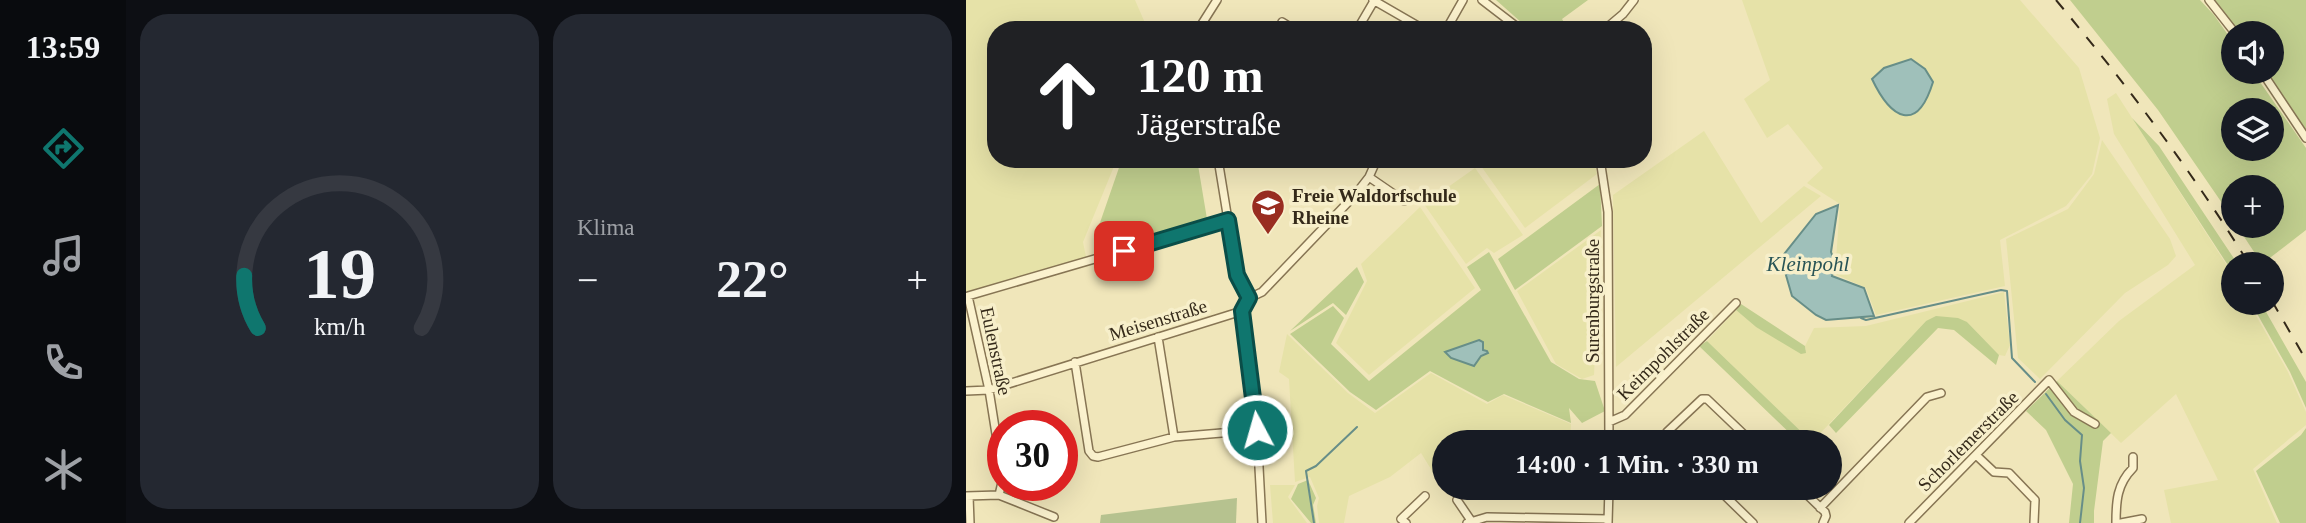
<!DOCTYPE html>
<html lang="de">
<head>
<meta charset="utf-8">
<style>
	body { margin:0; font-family:"Times New Roman",serif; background:#242831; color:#f1f3f6; height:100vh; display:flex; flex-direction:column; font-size:26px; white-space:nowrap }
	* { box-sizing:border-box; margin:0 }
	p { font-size:23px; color:#9ea1a6 }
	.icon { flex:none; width:38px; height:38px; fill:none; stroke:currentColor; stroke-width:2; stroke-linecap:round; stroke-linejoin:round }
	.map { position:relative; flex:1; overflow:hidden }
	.sheet { display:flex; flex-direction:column; gap:14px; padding:14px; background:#0d0f14; width:840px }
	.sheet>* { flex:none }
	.top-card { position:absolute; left:21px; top:21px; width:665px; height:147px; border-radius:28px; box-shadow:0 7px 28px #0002; background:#202124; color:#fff; overflow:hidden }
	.fabs { position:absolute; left:1255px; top:21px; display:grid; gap:14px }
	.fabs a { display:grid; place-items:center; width:63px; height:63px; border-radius:50%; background:#171b24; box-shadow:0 7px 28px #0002; font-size:35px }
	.speed { position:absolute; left:21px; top:410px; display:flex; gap:14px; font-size:35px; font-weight:700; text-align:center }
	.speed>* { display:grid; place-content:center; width:91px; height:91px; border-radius:50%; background:#171b24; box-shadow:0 7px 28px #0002; line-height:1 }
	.speed .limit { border:10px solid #d22; background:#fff; color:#111 }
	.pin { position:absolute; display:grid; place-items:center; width:60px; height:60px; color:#fff; margin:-30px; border-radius:14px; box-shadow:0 4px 10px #0006 }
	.me { position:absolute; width:77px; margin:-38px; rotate:354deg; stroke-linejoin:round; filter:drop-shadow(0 0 5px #0008) }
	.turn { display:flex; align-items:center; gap:24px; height:147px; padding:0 35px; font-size:32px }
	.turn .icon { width:91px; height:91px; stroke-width:2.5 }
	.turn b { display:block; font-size:49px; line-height:60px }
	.big { font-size:52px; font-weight:800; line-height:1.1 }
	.sheet .tile { flex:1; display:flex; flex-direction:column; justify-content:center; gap:10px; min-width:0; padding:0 24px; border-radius:28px; background:#242831 }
	.sheet .dial { align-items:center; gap:0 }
	.dial svg { height:182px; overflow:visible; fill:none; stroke:#363941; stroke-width:7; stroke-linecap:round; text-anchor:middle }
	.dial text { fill:#f1f3f6; stroke:none }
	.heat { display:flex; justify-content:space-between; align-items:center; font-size:38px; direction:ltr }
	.sheet .tiles { flex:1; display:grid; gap:14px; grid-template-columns:repeat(2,1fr) }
	.trip { position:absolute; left:466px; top:430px; width:410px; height:70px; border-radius:35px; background:#171b24; box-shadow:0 7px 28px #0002; font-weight:800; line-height:70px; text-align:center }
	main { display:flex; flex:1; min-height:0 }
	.tab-bar { display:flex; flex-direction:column; width:126px; justify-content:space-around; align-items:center; background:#090b0e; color:#9ea1a6 }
	.tab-bar .icon { width:49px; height:49px }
	.tab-bar .current { color:#0f766e }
	.tab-bar b { font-size:32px; color:#f1f3f6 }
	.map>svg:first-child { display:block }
	.farmland { fill:#e6e2a8 }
	.green { fill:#c0ce8e; fill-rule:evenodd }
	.cemetery { fill:#b6c28f }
	.water { fill:#9fc0ba; stroke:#678e88; stroke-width:2 }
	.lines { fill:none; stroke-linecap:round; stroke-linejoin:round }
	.stream { stroke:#678e88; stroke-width:2 }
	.minor-casing { stroke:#877554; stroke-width:10 }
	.minor { stroke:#fbf2ce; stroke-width:7 }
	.rail { stroke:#352a1a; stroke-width:2; stroke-dasharray:12 12; stroke-linecap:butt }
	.route-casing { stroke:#0a4d48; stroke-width:18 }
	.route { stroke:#0f766e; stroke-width:12 }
	.labels { text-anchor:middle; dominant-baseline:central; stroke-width:7; stroke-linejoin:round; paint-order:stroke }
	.poi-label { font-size:19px; font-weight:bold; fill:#352a1a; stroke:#f7efca; text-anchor:start }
	.street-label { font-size:19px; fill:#352a1a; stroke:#f7efca }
	.water-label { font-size:21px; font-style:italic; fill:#285456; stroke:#f7efca }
</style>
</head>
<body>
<main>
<nav class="tab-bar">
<b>13:59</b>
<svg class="icon current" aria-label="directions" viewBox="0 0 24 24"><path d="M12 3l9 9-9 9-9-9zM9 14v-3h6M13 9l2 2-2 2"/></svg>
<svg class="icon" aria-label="music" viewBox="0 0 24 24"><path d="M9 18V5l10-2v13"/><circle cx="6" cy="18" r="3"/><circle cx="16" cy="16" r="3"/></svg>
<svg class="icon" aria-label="phone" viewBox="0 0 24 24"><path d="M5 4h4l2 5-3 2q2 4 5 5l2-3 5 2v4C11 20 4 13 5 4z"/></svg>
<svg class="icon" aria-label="climate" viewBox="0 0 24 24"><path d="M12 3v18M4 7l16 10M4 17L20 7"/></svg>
</nav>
<section class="sheet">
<div class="tiles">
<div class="tile dial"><svg viewBox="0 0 100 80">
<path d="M14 69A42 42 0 1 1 86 69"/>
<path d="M14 69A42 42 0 0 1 8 46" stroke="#0f766e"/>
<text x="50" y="56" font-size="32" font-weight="700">19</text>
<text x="50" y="72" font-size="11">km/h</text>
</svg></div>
<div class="tile"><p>Klima</p>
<div class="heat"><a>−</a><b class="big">22°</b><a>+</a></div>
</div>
</div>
</section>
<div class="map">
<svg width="1340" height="523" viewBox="0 0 1340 523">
	<rect width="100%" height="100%" fill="#f0e6ba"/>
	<path class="farmland" d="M0,0h169l10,23 -1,7h-148v129h121l-34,83 3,15 -120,36z
		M776,0h278l59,68 21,70 -8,36 -26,32 -66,34 5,46 -129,29 -10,-27 -31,-14 5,-70 -33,-21 16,-15 -35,-44 -21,14 -23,-39 26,-19z
		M1150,93l117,182v28h16l39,69 18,40v13l-53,44 24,54h-106l-7,-33 54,-10 -42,-86 -55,49 -64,-62 62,-60 76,-56 -81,-131 -7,-35z
		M738,131l57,92 43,-37 17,10 -205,171 -3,-172z
		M1136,140l68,99 6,17 -8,9 -43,28 -85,86 -22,-21 -12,-119 62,-30 26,-35z
		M524,159h103l4,15 -72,54 -44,-62z
		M509,168l48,67 -29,18 -7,-5 -21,16 -42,-60z
		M454,207l55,81 -106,87 -33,-32 31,-62 -6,-17z
		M635,230l-7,145 -12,4 -26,-15 -39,-73z
		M1038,292l6,53 -5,11 -6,-1 -32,-33 -41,-1 -114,121 -105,-101 29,-31 20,17 50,23 -1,-4 9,-18 52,-2z
		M321,334l61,59 27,20 56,-40 56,31 16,-9 68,29 -1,19h-126v25l-10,6 -13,-21 -31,24 -41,19 -5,27h-25l-2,-17 2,-8 -9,-21 -15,5 -6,-103 -10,-7z
		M304,485h25l-7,12 19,26h-34z"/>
	<path class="green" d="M530,0h92l-26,19 7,11h-39z
		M1104,0h130l14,15 19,27v30h20l53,76v82l-44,34 -25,-38h35v-39h-39v32l-75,-109zM1267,110h39v39h-39z
		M1249,0h91v130l-40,-58h6v-39h-32z
		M1166,118l27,28 76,114 2,4h-4v9z
		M156,159h75l10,60 -110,33 -3,-12z
		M634,184l2,42 -87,64 -17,-31z
		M523,252l62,110 28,17 16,2 10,30 -23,12 -13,-15 2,15 -67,-29 -16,8 -58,-31 -54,39 -26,-18 -60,-58 43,-28 11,12 -13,26 38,37 112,-91 -14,-23z
		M391,267l7,15 -18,33 -13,-12 -43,28z
		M1285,303h10l45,79v26l-16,-36z
		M775,304l64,42 1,7 -5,1 -45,-27 -20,-17z
		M970,316l22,2 9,4 32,33 -3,10 -42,-35 -16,-2 -102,105 -7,-8 97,-104z
		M741,341l105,101v1h-12l-101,-97z
		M1091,381l54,52 -8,8 -9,70v12h-25l4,-39 -27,-54 -20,-19z
		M1340,428v95h-26l-24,-52 45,-36z
		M342,480l8,18 -3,7 3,18h-5l-20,-24 7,-15z"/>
	<path class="cemetery" d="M271,498l-1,25h-136l1,-8z"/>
	<path class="water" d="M945,59l14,10 8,13c-16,52 -42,37 -61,-3l12,-11z
		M872,205l-7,47 4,10 -3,14 32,12 10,28 -48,4 -10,-5 -24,-19 -11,-38 35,-44z
		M513,340l4,2v8l4,1 1,2 -7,3 -7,10 -23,-8 -6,-6z"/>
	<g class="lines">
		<path class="stream" d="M895,318l5,2 135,-30 6,1 5,67 23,24
			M1080,394l19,26 17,15 -2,26 4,27 -4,35
			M348,523l-8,-52 10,-5 41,-39"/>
		<g class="minor-casing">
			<path id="minor" d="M407,0l52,30
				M516,0l39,30
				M1243,0l26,33
				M316,22l13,8
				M232,30l19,-30
				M391,30l17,-29
				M480,30l17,-30
				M638,30l19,-16 11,-14
				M1296,72l44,66
				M252,159l19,116 12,23
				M634,159l8,53 1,231
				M403,177l35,24
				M276,311l3,5 12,114 5,93
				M192,337l16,100
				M109,362l14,89 4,5 5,1 76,-20 83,-7
				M0,391l23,-1 253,-79 7,-13 13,-6 93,-97 14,-18 8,-18
				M643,422l16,-7 111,-112
				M704,443l-4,-7 1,-4 35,-33h5l46,44
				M1010,455l18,17 15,1 26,27 -1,23
				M751,488l36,35
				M834,488l25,24 1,4 -3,7
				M33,495l4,-17 -14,-88 -21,-94 260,-76
				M0,496l33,-1 55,22
				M3,496l1,27
				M491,500l15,22
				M854,508l107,-111 14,-4
				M440,523l-5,-4 24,-23
				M501,523l20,-6 121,2
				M642,523l1,-35
				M943,523l140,-143 25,32 21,12
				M1150,523c0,-22 1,-39 17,-55v-11
				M1155,523l21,-4"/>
		</g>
		<use href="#minor" class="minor"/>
		<path class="rail" d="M1090,0c70,84 136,171 193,264
			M1306,301l34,59"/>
	</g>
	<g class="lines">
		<g class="route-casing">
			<path id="route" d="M158,251l104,-31 9,55 12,23 -7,13 15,119"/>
		</g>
		<use href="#route" class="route"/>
	</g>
	<defs>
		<g id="school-pin" transform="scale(1.75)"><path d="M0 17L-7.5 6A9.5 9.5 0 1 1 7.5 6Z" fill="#992d21" stroke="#f7efca"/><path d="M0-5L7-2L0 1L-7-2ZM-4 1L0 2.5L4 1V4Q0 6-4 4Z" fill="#fff"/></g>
	</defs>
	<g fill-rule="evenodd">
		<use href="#school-pin" x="302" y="206"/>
	</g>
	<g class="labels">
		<g class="poi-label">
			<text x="326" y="195">Freie Waldorfschule<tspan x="326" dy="22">Rheine</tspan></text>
		</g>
		<g class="street-label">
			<text transform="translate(626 301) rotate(-90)">Surenburgstraße</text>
			<text transform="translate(192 320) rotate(-17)">Meisenstraße</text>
			<text transform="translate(30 351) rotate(78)">Eulenstraße</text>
			<text transform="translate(697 354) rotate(-45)">Keimpohlstraße</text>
			<text transform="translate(1002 441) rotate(-45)">Schorlemerstraße</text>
		</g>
		<g class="water-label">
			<text x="842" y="264">Kleinpohl</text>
		</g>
	</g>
</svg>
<div class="fabs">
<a><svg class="icon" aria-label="sound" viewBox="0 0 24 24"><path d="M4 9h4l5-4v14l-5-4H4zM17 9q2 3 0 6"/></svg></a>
<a><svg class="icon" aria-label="layers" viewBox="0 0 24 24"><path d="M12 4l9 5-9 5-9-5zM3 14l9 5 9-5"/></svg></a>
<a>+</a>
<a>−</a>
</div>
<div class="speed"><div class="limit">30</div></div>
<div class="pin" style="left:158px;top:251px;background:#d93025"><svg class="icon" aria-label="arrive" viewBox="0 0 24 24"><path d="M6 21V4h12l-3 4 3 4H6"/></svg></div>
<svg class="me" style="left:291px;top:430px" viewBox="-20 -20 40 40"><circle r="17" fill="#0f766e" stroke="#fff" stroke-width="3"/><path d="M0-11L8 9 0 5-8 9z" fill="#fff"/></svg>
<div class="trip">14:00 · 1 Min. · 330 m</div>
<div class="top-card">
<div class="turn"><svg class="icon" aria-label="ahead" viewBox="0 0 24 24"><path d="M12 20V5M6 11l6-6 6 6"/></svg><div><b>120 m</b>Jägerstraße</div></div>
</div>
</div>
</main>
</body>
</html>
